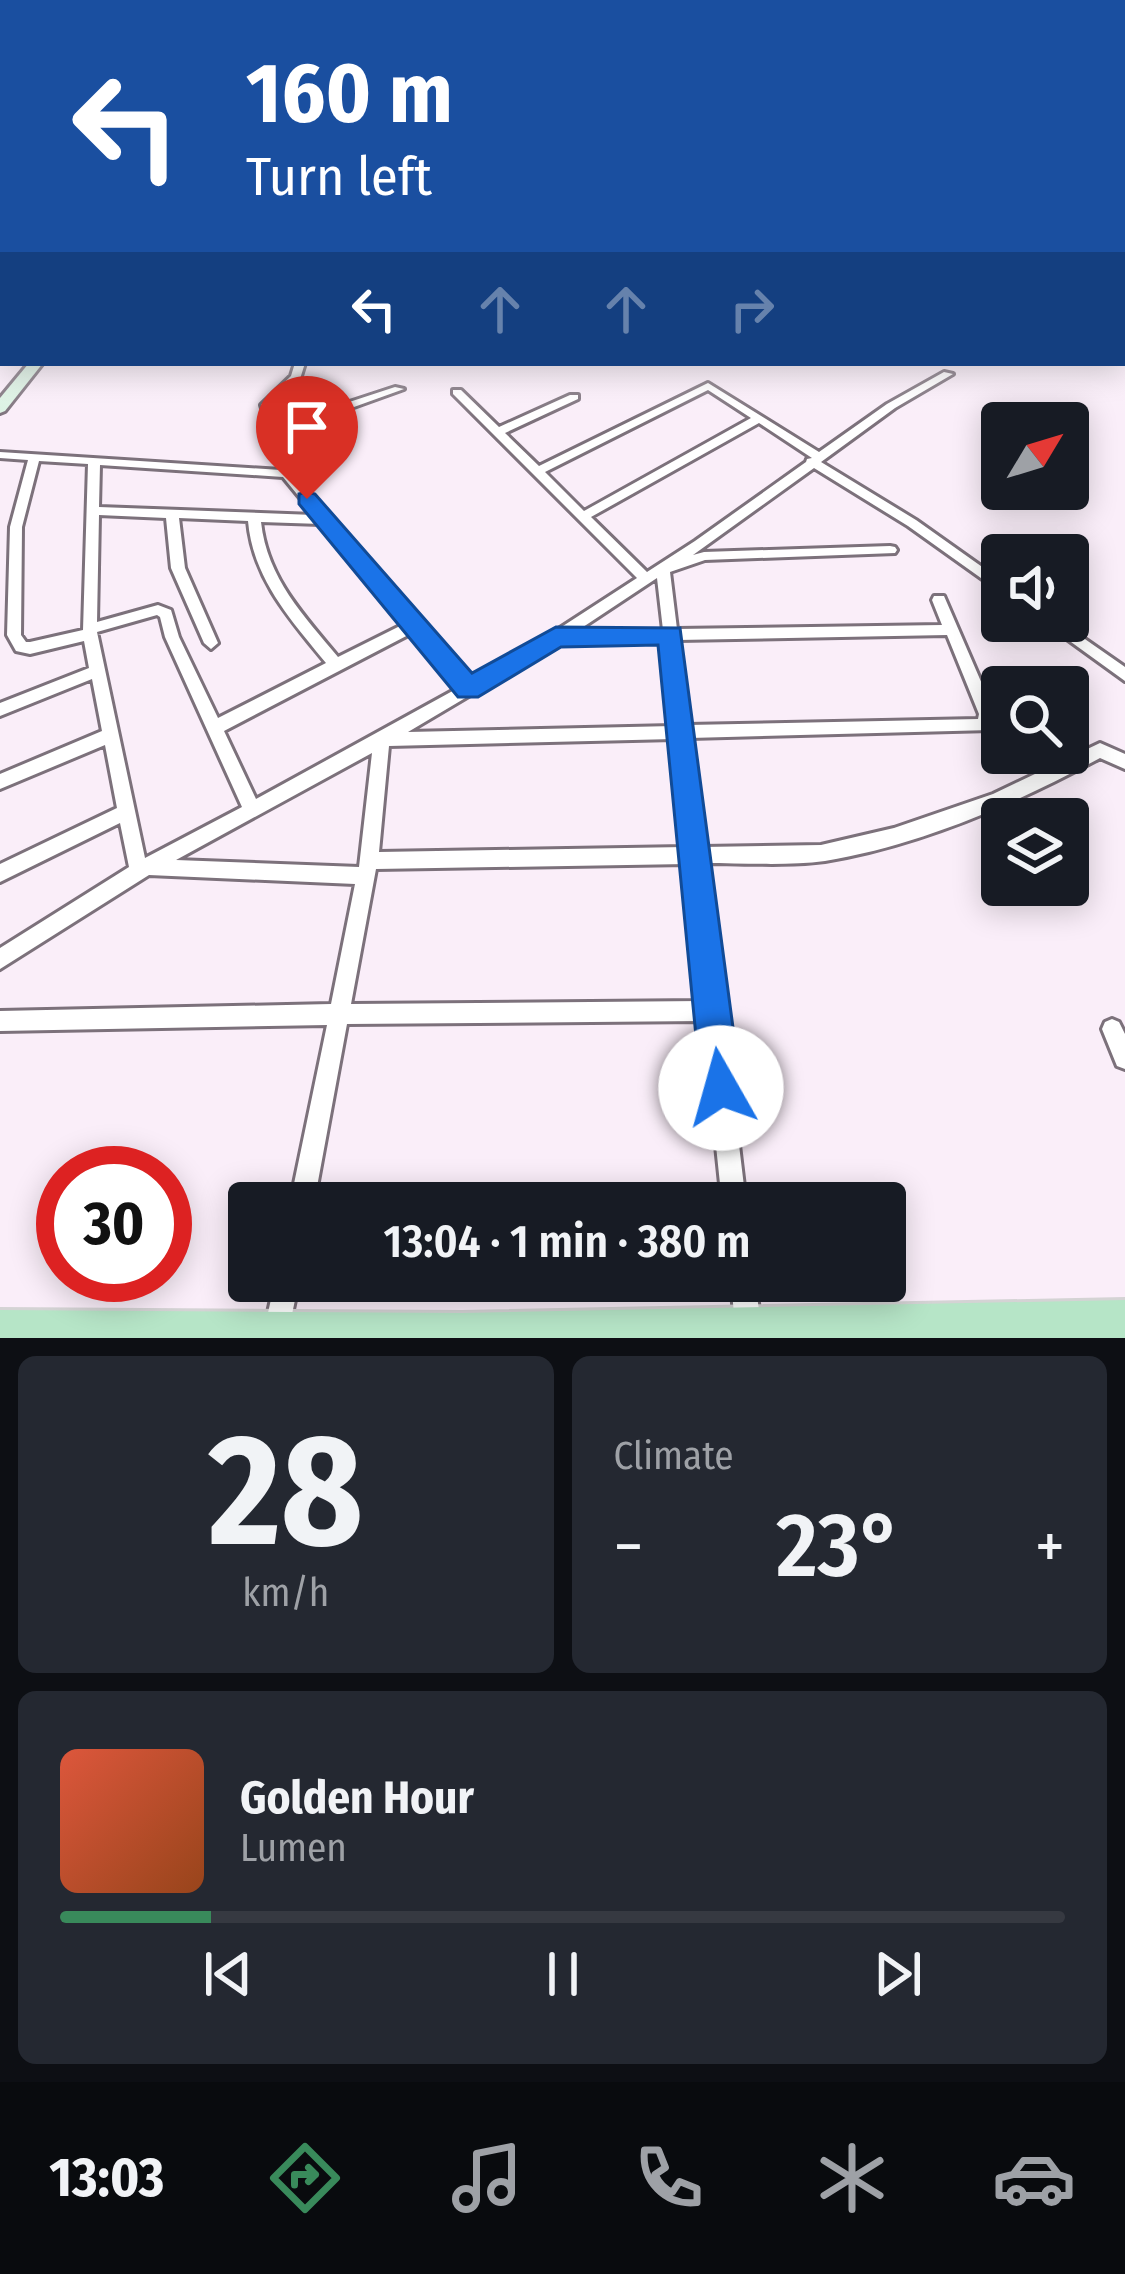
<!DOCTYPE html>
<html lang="en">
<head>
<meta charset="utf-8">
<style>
	body { margin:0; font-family:"Fira Sans Condensed",sans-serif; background:#242831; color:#f1f3f6; height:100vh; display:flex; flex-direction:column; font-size:45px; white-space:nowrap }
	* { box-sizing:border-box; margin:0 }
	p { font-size:39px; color:#9ea1a6 }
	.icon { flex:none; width:66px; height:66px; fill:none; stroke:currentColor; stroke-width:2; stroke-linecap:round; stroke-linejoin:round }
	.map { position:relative; height:1338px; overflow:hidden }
	.side { display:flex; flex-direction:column; gap:18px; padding:18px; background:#0d0f14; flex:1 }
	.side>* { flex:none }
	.hud { position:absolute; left:0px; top:0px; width:1125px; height:366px; box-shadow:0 6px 30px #0003; background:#1a4fa0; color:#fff; overflow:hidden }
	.needle { width:78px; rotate:52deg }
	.tools { position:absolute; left:981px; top:402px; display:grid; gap:24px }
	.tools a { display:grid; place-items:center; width:108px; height:108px; border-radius:12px; background:#171b24; box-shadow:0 6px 30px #0003; font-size:60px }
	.speed { position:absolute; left:36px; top:1146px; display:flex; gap:24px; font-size:60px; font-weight:700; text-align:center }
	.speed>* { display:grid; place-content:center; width:156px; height:156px; border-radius:50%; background:#171b24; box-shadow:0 6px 30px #0003; line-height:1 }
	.speed .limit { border:18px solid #d22; background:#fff; color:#111 }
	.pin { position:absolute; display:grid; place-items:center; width:102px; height:102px; color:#fff; margin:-123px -51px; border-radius:50% 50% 50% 0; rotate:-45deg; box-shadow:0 0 12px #0007 }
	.pin .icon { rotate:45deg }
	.me { position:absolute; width:132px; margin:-66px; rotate:353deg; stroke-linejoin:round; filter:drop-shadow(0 0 9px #0008) }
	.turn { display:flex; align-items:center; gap:42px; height:252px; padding:0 48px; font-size:54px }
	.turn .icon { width:156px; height:156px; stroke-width:2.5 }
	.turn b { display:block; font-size:84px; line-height:102px }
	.lanes { display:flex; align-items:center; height:114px; padding:0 48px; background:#0003; justify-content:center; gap:60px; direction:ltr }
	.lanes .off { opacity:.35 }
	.big { font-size:90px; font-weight:600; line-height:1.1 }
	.side .card { flex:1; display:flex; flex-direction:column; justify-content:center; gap:18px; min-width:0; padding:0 42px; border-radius:18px; background:#242831 }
	.side .dial { align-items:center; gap:0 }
	.dial b { font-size:156px; line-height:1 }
	.song { display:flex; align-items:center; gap:36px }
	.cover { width:144px; height:144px; border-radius:18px; background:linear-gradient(135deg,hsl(10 70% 55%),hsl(20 70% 35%)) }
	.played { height:12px; border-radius:6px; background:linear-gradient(90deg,#398a5b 15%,#363941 15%) }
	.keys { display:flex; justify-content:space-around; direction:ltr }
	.heat { display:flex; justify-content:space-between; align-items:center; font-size:66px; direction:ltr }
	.side .tiles { flex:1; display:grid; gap:18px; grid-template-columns:1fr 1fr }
	.card:last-child { grid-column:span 2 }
	.trip { position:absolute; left:228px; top:1182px; width:678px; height:120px; border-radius:12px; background:#171b24; box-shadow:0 6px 30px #0003; font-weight:600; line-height:120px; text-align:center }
	.menu { display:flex; height:192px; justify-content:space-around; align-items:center; background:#090b0e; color:#9ea1a6 }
	.menu .icon { width:84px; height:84px }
	.menu .on { color:#398a5b }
	.menu b { font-size:54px; color:#f1f3f6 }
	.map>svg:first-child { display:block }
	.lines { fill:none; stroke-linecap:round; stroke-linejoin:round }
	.minor-casing { stroke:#7c717b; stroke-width:6 }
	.secondary-casing { stroke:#7c717b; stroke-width:6 }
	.primary-casing { stroke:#d4d3d4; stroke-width:6 }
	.minor { fill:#fff; fill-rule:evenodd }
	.secondary { fill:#dbf2e3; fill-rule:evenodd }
	.primary { fill:#b6e5c7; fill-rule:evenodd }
	.route { fill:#1a73e8; stroke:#114b97; stroke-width:3 }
</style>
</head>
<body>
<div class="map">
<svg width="1125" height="1338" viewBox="0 0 1125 1338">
	<rect width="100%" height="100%" fill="#faeef9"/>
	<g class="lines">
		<g class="minor-casing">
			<path id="minor" d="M295,363h10l-5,16 -28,27 21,65 46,-28 2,-5 -12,-17 2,-13 64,-21 9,2 -64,23v9l13,17 -3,7 -54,34 174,202 76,-44 91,-59 -184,-184v-4h8l38,37 71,-32h8v4l-73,34 34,33 169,-83 111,69 68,-48 57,-32 9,2 -58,34 -74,54 95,58 86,61v12l-94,-67 -94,-58 -121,87 11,-3 186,-6 5,1 2,3 -2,3 -190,7 -35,12 7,57 265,-4 -10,-25 2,-4h10l51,118 -4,16 -301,8 13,109 118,-2 73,-17 99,-34 107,-51 25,11v15l-25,-11c-85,46 -179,87 -275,103 -37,5 -82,2 -120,2l41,340h-24l-19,-182 -356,3 -33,179h-24l37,-178 -327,6v-20l331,-7 24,-120 -206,-9 -149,94v-21l129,-81 -9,-44 -120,59v-18l117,-56 -12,-63 -105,44v-15l102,-43 -10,-52 -92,37v-13l89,-35 -5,-27 -54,13 -14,-3 -9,-16 3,-108 18,-67 -28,-2v-6l281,18 -20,-65 30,-29zM708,390l43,28 -167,93 -39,-39zM759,423l53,35 -5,1 -1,3 -111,79 -48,31 -56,-55zM39,461l49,3 -5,166 -53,12h-4l-5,-7 1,-108zM100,465l183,12 31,38 -215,-8zM99,515l67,3 5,50 33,75 7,6 7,-6 -33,-75 -6,-50 69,3c5,58 43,99 78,142l-108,55 -39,-81 -8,-27 -13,-5 -61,17zM261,522l60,2 83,100 -66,33c-34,-41 -71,-79 -77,-135zM657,578l6,52 -86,1zM157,615l3,2 5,20 77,170 -97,51 -48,-226zM412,633l46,55 -202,111 -32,-68zM947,635l32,79 -1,5 -290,6 -10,-85zM664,641l9,85 -265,6 152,-90zM674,739l11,108 -306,5 10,-106zM372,753l-13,114 -183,-7zM687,864l14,137 -350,3 25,-135z
				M1042,621h17l66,46v14z
				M1112,1019l7,3 6,12v35l-8,-3 -15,-37 3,-7z
				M275,1281h24l-12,57h-20l-3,-7z
				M731,1281h24l6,44 -4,9 -9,4 -9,-4 -4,-9z"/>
		</g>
		<g class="secondary-casing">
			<path id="secondary" d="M29,363h14l-38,48 -5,2v-15z"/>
		</g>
		<g class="primary-casing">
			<path id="primary" d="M1125,1300v38h-1125v-28l462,3z"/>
		</g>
		<use href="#minor" class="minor"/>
		<use href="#secondary" class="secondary"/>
		<use href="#primary" class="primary"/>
	</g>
	<linearGradient id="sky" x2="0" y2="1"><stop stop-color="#a3a9e2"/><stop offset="0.55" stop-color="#fdf7fc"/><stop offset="1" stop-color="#fdf7fc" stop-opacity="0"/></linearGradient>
	<rect width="1125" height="420" fill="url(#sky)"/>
	<path class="route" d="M307,492l8,2 157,179 84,-46 124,1 61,460 -6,14 -14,6 -14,-6 -6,-14 -43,-443 -97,2 -83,50h-20l-159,-193v-10z"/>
</svg>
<div class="tools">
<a><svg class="needle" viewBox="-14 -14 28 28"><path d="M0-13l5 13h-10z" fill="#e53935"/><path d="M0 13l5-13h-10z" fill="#9ea1a6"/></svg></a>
<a><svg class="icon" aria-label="sound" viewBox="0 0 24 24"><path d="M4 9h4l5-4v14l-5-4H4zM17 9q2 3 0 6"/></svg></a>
<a><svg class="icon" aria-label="search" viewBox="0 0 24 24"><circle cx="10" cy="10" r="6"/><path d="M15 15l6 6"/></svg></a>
<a><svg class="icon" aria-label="layers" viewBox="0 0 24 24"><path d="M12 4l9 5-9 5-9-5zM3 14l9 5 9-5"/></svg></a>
</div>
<div class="speed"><div class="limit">30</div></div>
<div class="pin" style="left:307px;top:499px;background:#d93025"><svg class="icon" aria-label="arrive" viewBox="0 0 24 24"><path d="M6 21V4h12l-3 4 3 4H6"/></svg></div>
<svg class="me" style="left:721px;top:1088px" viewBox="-20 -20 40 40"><circle r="19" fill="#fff"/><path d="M0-13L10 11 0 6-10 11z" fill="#1a73e8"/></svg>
<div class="trip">13:04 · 1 min · 380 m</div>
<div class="hud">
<div class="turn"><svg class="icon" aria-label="left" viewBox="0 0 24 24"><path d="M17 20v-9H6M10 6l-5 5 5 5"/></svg><div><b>160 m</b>Turn left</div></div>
<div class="lanes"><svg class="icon" aria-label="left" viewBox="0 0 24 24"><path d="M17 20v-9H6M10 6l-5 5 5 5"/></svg><svg class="icon off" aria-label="ahead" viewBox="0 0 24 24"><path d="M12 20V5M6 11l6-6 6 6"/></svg><svg class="icon off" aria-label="ahead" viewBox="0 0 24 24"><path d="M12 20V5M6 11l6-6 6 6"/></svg><svg class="icon off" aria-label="right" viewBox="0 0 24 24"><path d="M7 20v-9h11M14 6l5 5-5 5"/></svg></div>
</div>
</div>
<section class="side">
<div class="tiles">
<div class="card dial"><b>28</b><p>km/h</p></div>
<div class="card"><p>Climate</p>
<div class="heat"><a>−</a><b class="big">23°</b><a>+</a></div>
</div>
<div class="card">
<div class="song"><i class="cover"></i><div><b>Golden Hour</b><p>Lumen</p></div></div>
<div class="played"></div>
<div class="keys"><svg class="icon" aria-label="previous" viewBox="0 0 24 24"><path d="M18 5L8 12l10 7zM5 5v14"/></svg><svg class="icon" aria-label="pause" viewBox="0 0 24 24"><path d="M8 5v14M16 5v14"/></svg><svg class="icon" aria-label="next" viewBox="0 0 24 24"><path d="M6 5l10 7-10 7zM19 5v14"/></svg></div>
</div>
</div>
</section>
<nav class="menu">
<b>13:03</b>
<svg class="icon on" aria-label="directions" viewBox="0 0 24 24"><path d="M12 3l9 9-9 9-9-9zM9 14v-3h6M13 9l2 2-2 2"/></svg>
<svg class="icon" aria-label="music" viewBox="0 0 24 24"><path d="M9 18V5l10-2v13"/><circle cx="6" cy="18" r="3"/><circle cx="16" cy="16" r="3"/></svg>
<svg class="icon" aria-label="phone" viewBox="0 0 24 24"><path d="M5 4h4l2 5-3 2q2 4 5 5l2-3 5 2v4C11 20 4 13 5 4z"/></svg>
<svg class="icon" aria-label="climate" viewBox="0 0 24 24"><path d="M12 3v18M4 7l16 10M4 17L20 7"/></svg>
<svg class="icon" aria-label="car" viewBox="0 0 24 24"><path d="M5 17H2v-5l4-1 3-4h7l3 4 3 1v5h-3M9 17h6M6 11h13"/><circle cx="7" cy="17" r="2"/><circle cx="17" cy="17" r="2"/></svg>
</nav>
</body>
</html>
